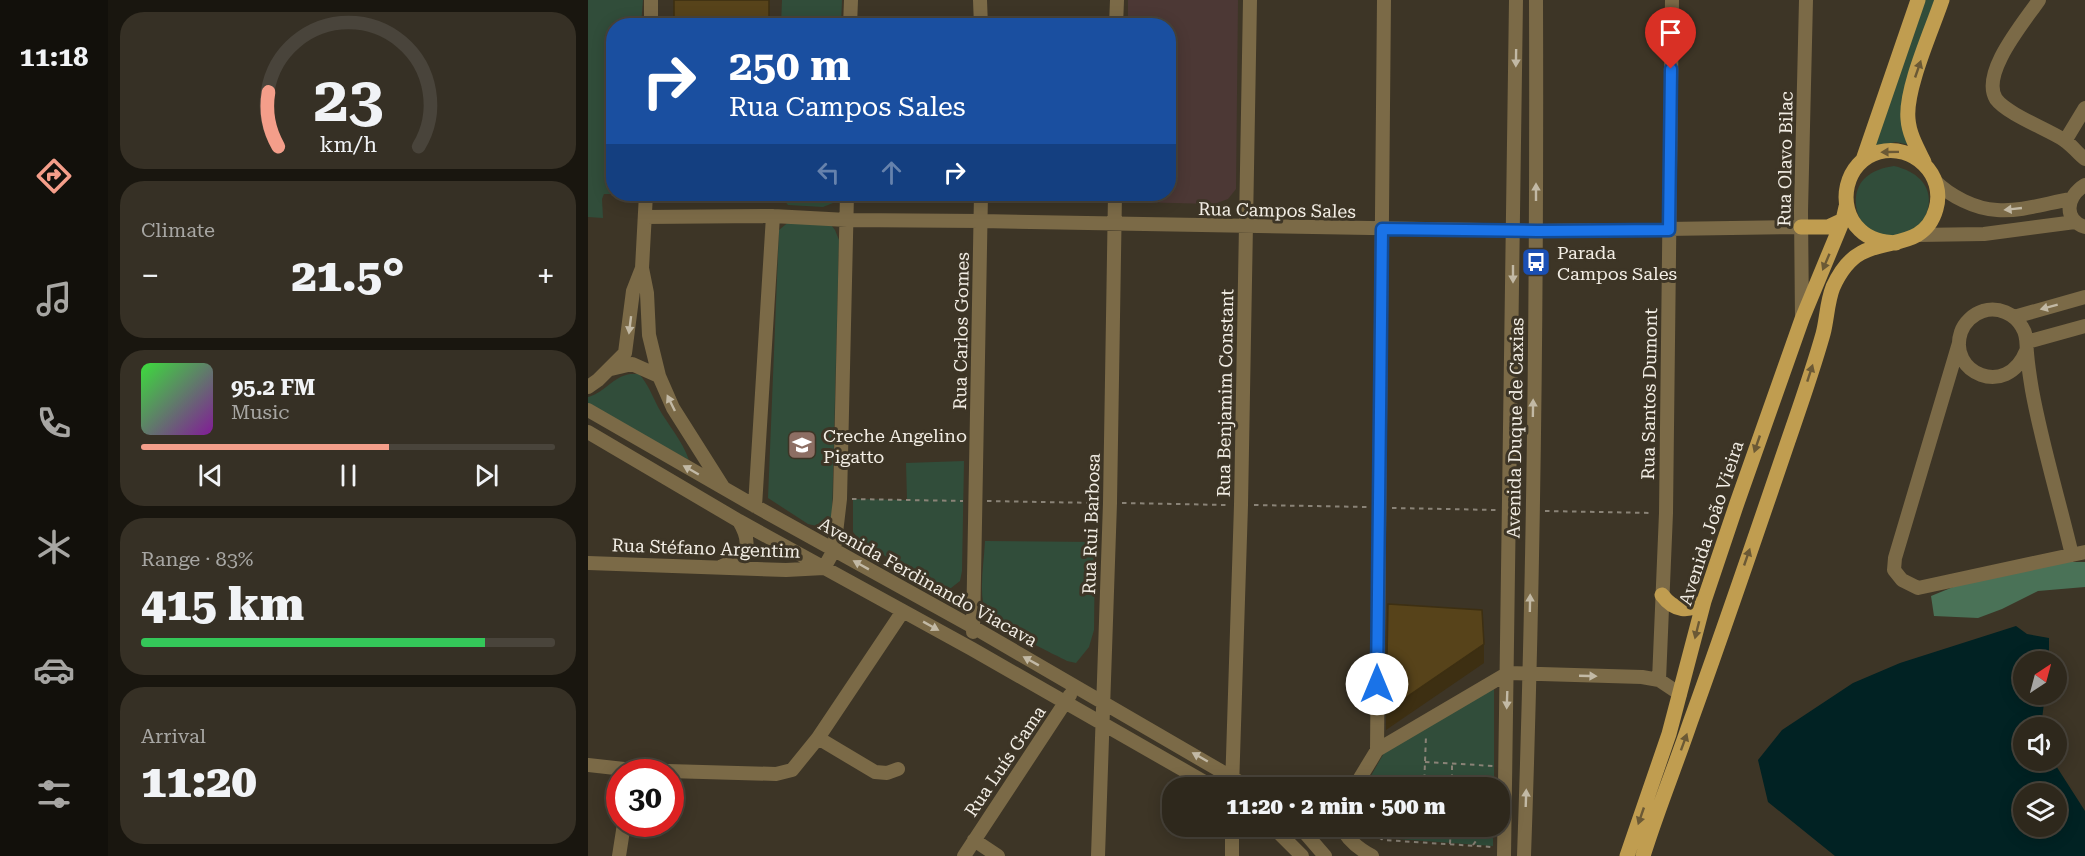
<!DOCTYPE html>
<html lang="en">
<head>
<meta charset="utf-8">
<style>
	body { margin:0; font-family:"Roboto Serif",serif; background:#363025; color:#f1f3f6; height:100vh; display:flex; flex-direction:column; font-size:22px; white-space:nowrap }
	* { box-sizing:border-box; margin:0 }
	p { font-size:20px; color:#a7a6a3 }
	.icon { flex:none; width:33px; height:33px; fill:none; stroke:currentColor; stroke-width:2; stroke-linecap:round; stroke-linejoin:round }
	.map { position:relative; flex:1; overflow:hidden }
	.panel { display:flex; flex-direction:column; gap:12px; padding:12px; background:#19160f; width:480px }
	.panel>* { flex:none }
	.top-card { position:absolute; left:18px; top:18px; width:570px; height:183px; border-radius:24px; box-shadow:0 3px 15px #0003,0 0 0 2px #49443b; background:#1a4fa0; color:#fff; overflow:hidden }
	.needle { width:39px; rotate:36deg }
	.buttons { position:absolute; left:1425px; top:651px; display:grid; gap:12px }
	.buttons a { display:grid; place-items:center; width:54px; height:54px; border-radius:50%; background:#2e281c; box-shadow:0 3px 15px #0003,0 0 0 2px #49443b; font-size:30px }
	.speed { position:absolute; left:18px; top:759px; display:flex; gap:12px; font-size:30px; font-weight:700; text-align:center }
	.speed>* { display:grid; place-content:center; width:78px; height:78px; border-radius:50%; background:#2e281c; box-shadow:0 3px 15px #0003,0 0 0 2px #49443b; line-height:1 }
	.speed .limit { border:9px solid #d22; background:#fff; color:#111 }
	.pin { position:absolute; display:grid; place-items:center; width:51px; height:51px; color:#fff; margin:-62px -26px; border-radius:50% 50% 50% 0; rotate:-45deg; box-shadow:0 0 6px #0007 }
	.pin .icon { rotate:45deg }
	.me { position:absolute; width:66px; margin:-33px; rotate:0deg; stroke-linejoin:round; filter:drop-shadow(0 0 4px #0008) }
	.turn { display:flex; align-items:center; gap:21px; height:126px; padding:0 24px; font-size:27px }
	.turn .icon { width:78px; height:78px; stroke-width:2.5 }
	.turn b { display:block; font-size:42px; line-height:51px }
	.lanes { display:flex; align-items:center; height:57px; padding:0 24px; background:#0003; justify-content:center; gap:30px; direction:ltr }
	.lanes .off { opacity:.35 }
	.big { font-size:45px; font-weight:800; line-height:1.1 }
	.panel .widget { flex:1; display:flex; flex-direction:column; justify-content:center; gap:9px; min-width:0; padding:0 21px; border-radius:24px; background:#363025 }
	.panel .dial { align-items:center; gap:0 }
	.dial svg { height:156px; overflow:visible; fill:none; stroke:#49443b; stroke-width:7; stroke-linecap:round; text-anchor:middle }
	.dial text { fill:#f1f3f6; stroke:none }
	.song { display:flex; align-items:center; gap:18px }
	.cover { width:72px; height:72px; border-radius:9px; background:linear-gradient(135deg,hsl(120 70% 55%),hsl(290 70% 35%)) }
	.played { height:6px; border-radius:3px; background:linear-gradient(90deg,#f49e8a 60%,#49443b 60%) }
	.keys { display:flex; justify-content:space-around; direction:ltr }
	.heat { display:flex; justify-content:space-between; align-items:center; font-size:33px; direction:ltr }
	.charge { height:9px; border-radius:4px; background:linear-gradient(90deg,#34c759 83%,#49443b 0) }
	.trip { position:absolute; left:574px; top:777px; width:348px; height:60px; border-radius:24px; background:#2e281c; box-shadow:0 3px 15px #0003,0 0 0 2px #49443b; font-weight:800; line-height:60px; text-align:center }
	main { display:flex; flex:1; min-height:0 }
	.dock { display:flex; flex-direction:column; width:108px; justify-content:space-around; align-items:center; background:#12100b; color:#a7a6a3 }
	.dock .icon { width:42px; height:42px }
	.dock .on { color:#f49e8a }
	.dock b { font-size:27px; color:#f1f3f6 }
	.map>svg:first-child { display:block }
	.education { fill:#4c3835 }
	.green { fill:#314d3a }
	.forest { fill:#4a7257 }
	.water { fill:#012223; fill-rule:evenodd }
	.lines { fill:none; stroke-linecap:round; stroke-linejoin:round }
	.path { stroke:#8a8377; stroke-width:2; stroke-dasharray:4.5 4.5; stroke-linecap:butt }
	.minor { stroke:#7b6a47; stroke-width:14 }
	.major { stroke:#c09d50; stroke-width:15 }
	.wall { fill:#4b3a16 }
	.shaded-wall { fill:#3d2f12 }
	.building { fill:#57431a; stroke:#3d2f12; stroke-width:1.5 }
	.oneway { fill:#c2b9a5 }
	.oneway2 { fill:#6b5935 }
	.route-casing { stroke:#114b97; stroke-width:15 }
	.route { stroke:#1a73e8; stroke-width:10 }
	.labels { text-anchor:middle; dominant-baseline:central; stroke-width:6; stroke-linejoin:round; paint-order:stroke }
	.street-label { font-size:18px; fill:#f2ede4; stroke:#3d3526 }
	.poi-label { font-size:18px; fill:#f2ede4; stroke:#3d3526; text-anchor:start }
</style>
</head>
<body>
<main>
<nav class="dock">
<b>11:18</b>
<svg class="icon on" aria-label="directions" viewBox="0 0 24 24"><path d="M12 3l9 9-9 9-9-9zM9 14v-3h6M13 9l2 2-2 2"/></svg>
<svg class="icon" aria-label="music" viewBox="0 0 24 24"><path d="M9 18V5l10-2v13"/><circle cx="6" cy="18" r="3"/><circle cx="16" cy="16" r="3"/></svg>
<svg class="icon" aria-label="phone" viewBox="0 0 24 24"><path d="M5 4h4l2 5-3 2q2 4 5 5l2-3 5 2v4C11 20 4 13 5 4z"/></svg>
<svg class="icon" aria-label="climate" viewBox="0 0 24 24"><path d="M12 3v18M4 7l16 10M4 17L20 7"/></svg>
<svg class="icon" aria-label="car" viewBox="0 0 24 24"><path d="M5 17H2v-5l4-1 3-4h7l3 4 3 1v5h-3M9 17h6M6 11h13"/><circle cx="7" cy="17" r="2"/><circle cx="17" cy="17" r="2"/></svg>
<svg class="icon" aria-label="filters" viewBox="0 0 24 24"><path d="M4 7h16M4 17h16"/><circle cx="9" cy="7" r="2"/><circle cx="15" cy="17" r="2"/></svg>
</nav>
<section class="panel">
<div class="widget dial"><svg viewBox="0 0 100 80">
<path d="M14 69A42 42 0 1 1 86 69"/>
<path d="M14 69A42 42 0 0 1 9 41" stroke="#f49e8a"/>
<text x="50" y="56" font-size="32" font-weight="700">23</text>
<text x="50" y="72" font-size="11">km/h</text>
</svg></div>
<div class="widget"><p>Climate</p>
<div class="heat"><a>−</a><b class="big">21.5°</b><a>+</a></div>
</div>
<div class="widget">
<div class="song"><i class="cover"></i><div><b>95.2 FM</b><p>Music</p></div></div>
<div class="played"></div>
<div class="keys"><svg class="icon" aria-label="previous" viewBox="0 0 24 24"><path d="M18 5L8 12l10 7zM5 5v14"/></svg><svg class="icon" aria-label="pause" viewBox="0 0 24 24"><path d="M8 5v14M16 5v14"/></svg><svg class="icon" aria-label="next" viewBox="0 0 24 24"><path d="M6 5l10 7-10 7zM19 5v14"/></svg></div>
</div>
<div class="widget"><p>Range · 83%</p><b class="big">415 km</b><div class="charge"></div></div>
<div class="widget"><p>Arrival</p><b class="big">11:20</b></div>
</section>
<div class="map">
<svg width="1497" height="856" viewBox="0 0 1497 856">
	<rect width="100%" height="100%" fill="#3d3526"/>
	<path class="education" d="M540,0h110l-2,189 -8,10 -14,5 -80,-2 -8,-8h42v-168l-40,-1z"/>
	<path class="green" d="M0,0h55l-2,25 -27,1v168h6h-16l-2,5 1,19 -15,-1z
		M194,0h60l-1,25h-60z
		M1336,0h14l-29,80 1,65 -14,-3 -23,5z
		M1306,166c38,9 45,38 21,66 -9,2 -24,8 -33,5 -24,-5 -35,-40 -18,-58 9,-9 19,-11 30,-13z
		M191,194h59l-5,9 -10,4 -35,-2z
		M203,220h36l8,10 4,10 -7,276 -4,6 -7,5 -13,-3 -40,-26 11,-268z
		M42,374h9c9,10 13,21 19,33 10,18 24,33 31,53l-101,-55v-8c18,-5 24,-20 42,-23z
		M376,461l-2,110 -2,10 -9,7 -10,1 -81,-48 -7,-9v-33l54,1 -1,-37z
		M397,541l110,1 -1,88 -5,17 -13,16 -9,-2c-19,-10 -81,-37 -84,-58 -3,-20 1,-42 2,-62z
		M906,685v102l-130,1 20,-35z
		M777,827h128v19l-110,-8z"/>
	<path class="forest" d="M1472,562h25v25l-47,4 -36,18 -24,9 -44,-2 -3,-20 59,-24z"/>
	<path class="water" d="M1428,626l11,8 22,4v23l-25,1v32l21,1 -4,32 -17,1v32l29,1 32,50v45h-250l-67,-54 -10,-42 24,-30 71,-47 47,-20zM1436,794h32v32h-32z"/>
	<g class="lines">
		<path class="path" d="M264,499l111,2
			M399,501l111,2
			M534,503l105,2
			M666,505l114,2
			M804,508l105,2
			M957,511l108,2
			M837,762l69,4
			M836,788l2,-52
			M864,788v-25
			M778,826l1,4 16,10 109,7
			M862,844l1,-18
			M885,845l14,-19"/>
		<path class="minor" d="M392,0l1,26
			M1451,0c-14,21 -59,73 -43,99 11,15 51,30 68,41 8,5 13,13 21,19
			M63,26v-26
			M262,26l1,-26
			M528,26l1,-26
			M1477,141l20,-33
			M1347,181c15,15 40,28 62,29 24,2 50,-7 74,-11
			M1497,185c-18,11 -23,34 0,42
			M58,194l-4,74 5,25 2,42 10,41 14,32 50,79
			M57,217l128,-1 74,4 134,1 556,10 264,-4
			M1330,235l66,-1 91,-12
			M1426,317l71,-20
			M1214,319l-1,-108 5,-211
			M1439,342l58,-16
			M1371,343l-64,215 -1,12 8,10 16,8 167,-36
			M1438,351c-19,48 -79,22 -65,-19 3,-9 12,-18 22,-21 15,-5 32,3 39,16 6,9 4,17 5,26 1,12 3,25 5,37 10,55 27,110 40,165
			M23,369l21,-5 27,12
			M0,387l10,-7 27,-27 8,-62 9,-23
			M0,410l167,96 218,121 277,161
			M0,432l151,89 233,128 243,139
			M167,506l18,-290
			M0,563l198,7 38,-2 10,-18 6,-51 7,-305
			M134,566c26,-9 31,-21 17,-45
			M385,632l8,-438
			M1071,680l7,-167 6,-513
			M230,738l57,34 12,1 11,-4
			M789,750l7,-750
			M0,765l45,5 143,4 16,-4 26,-32 85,-127
			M644,788l9,-283 9,-505
			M766,788l23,-38 131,-77 134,4 17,3 21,14
			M684,826l30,30
			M711,826l26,30
			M753,826c6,14 18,23 31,30
			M386,840l24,16
			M31,856l5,-32
			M376,856l106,-161
			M510,856l12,-353 5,-309
			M644,856v-30
			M916,856l12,-856
			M936,856c10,-285 13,-571 12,-856"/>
		<path class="major" d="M1275,160l55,-160
			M1336,162c-7,-14 -15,-28 -16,-43 -3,-30 24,-89 34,-119
			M1213,227h27l15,-7
			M1074,595c12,16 27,18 42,6
			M1039,856l42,-122 35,-133 33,-98 65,-184 41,-99 3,-13
			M1055,856c14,-45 32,-89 47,-133 33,-91 64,-182 95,-273 13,-38 27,-77 38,-116 4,-15 4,-32 10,-47 6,-13 15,-27 28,-34 27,-15 64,-5 75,-44 10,-34 -23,-66 -57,-57 -34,9 -44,55 -19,78 10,10 23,12 36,13"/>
	</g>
	<path class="wall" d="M85,194h90l-11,8 -64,1 -8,-2z"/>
	<path class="shaded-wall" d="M164,194h11l-11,8z
		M896,644v19l-98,67v-19z"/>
	<path class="building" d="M86,0h95v26h-95z
		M800,604l94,6 2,34 -98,67z"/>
	<defs><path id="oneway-solid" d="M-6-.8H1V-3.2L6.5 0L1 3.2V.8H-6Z" transform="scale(1.5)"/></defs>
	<g class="oneway">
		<use href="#oneway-solid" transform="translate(928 58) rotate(91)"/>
		<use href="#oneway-solid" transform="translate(948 192) rotate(-90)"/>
		<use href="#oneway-solid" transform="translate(1425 209) rotate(174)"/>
		<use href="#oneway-solid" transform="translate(925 274) rotate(90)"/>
		<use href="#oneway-solid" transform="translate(1461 307) rotate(165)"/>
		<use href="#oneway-solid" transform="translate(42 325) rotate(97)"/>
		<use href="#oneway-solid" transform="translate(83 403) rotate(-116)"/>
		<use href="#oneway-solid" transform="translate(945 408) rotate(-89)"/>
		<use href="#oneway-solid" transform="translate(103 470) rotate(-150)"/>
		<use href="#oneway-solid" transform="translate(273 565) rotate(-151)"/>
		<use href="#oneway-solid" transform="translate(942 603) rotate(-89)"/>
		<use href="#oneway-solid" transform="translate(343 626) rotate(29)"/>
		<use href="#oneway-solid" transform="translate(443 661) rotate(-151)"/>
		<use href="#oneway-solid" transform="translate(1000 676) rotate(2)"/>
		<use href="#oneway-solid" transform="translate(919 700) rotate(92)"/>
		<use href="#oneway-solid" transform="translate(612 757) rotate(-150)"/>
		<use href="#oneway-solid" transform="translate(938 798) rotate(-88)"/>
	</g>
	<g class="oneway2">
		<use href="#oneway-solid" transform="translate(1330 69) rotate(-71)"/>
		<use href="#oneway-solid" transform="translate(1302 152) rotate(179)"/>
		<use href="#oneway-solid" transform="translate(1238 262) rotate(113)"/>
		<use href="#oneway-solid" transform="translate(1222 373) rotate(-72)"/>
		<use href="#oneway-solid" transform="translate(1169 444) rotate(109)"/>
		<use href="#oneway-solid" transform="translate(1159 557) rotate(-71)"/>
		<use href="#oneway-solid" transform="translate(1109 630) rotate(104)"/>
		<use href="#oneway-solid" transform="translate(1096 742) rotate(-70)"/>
		<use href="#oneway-solid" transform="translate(1053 816) rotate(109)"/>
	</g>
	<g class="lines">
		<g class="route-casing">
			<path id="route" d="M789,684l5,-455 155,2 132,-1 2,-161"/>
		</g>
		<use href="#route" class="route"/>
	</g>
	<defs>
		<g id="bus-square" transform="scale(1.5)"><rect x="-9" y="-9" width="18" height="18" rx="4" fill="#1a4fb4" stroke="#3d3526"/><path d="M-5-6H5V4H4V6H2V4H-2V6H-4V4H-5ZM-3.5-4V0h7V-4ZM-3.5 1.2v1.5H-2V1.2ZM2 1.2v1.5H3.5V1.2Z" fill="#fff"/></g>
		<g id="school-square" transform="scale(1.5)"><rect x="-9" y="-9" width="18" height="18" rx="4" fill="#8d6e63" stroke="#3d3526"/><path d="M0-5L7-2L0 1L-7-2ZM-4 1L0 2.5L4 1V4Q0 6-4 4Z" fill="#fff"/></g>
	</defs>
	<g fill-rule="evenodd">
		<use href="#bus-square" x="948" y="262"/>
		<use href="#school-square" x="214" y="445"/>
	</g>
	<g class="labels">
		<g class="street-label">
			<text transform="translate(1197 159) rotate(-89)">Rua Olavo Bilac</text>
			<text transform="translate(689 210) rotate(1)">Rua Campos Sales</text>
			<text transform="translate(373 331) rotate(-89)">Rua Carlos Gomes</text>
			<text transform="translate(637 393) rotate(-89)">Rua Benjamim Constant</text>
			<text transform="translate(1061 394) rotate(-89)">Rua Santos Dumont</text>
			<text transform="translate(927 428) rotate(-89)">Avenida Duque de Caxias</text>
			<text transform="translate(1123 523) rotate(-72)">Avenida João Vieira</text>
			<text transform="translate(503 524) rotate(-88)">Rua Rui Barbosa</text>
			<text transform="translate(118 548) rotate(2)">Rua Stéfano Argentim</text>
			<text transform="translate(340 582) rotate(29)">Avenida Ferdinando Viacava</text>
			<text transform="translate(417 761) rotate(-56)">Rua Luís Gama</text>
		</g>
		<g class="poi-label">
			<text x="969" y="252">Parada<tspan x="969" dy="21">Campos Sales</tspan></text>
			<text x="235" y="435">Creche Angelino<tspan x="235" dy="21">Pigatto</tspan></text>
		</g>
	</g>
</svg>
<div class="buttons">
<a><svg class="needle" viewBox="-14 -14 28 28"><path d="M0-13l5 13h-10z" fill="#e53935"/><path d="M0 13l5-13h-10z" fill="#a7a6a3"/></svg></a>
<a><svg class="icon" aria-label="sound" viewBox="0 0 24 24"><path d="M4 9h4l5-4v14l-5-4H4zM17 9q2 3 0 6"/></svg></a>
<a><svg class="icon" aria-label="layers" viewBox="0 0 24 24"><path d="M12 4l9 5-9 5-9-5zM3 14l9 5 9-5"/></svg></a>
</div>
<div class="speed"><div class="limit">30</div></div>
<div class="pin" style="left:1083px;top:69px;background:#d93025"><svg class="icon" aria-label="arrive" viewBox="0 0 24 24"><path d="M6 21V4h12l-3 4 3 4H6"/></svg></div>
<svg class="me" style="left:789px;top:684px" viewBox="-20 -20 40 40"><circle r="19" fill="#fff"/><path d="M0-13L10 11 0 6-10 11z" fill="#1a73e8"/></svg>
<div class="trip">11:20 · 2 min · 500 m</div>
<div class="top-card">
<div class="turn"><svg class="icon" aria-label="right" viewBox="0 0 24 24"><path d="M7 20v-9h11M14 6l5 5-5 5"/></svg><div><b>250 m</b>Rua Campos Sales</div></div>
<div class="lanes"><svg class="icon off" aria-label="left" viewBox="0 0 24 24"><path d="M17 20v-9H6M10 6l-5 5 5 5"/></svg><svg class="icon off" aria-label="ahead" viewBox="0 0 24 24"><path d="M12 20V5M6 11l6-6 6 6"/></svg><svg class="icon" aria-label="right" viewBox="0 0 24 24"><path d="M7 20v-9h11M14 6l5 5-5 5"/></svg></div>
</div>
</div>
</main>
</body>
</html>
